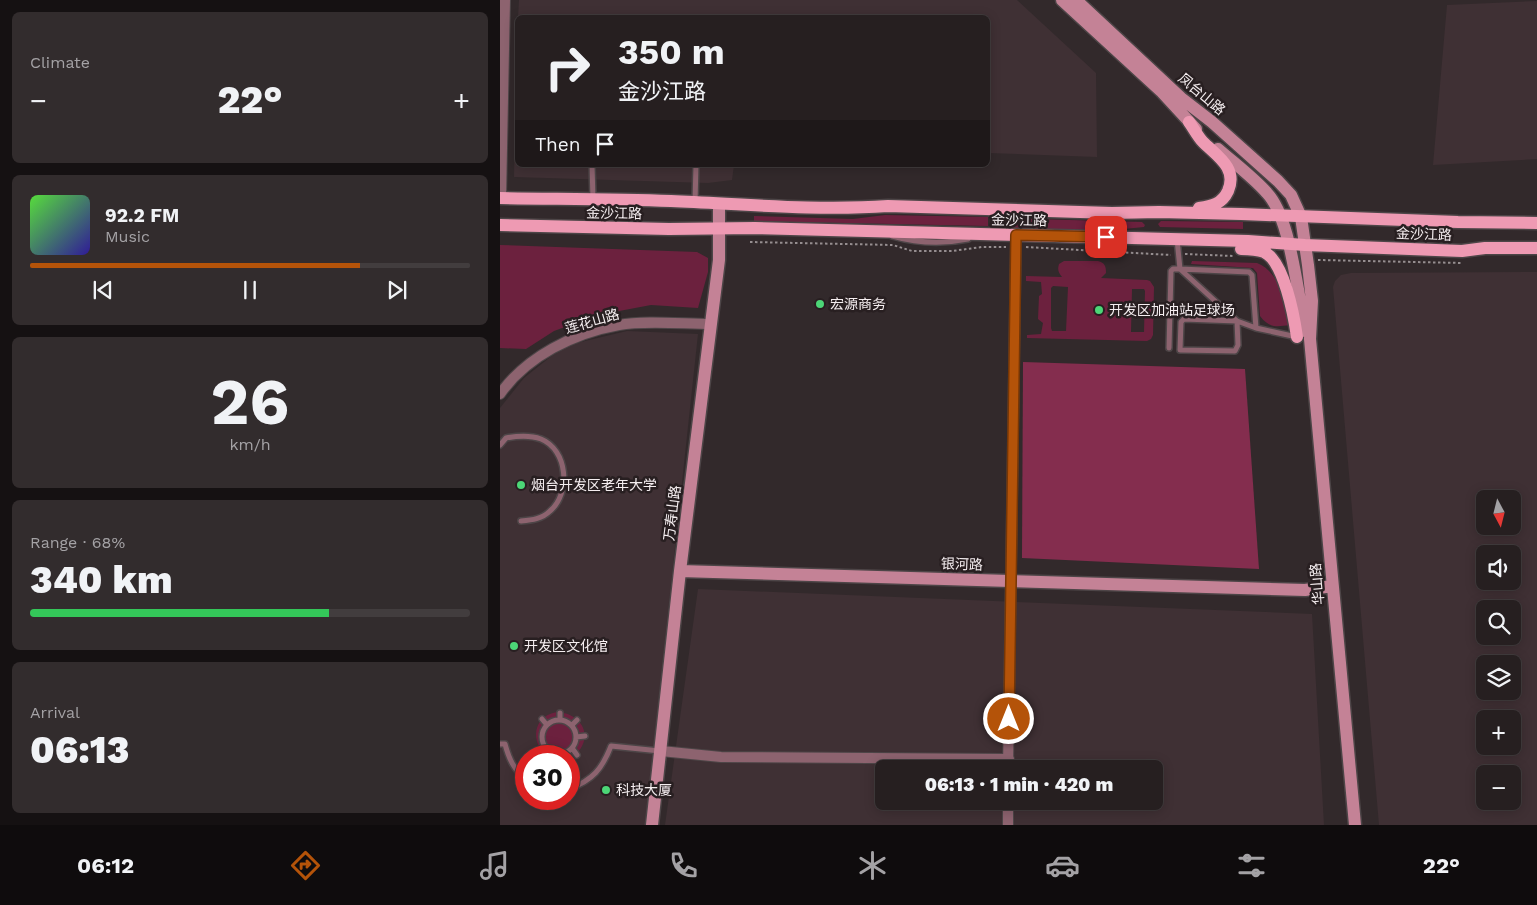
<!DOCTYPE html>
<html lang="en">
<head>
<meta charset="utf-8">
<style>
	body { margin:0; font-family:"Work Sans","Noto Sans SC",sans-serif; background:#322c2d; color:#f1f3f6; height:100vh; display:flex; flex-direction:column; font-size:19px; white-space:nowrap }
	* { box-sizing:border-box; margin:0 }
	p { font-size:16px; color:#a4a2a5 }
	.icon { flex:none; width:28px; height:28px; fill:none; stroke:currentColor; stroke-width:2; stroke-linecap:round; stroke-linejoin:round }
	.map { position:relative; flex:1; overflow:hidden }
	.drawer { display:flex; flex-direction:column; gap:12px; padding:12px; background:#151112; width:500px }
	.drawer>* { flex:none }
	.banner { position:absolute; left:15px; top:15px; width:475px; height:152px; border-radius:8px; box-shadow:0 2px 12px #0003,0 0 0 1px #423d3e; background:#261f20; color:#f1f3f6; overflow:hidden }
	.needle { width:32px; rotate:173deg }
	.controls { position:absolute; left:976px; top:490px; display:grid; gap:10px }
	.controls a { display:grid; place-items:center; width:45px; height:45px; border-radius:8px; background:#261f20; box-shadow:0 2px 12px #0003,0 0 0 1px #423d3e; font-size:25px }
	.speed { position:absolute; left:15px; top:745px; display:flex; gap:10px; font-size:25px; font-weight:700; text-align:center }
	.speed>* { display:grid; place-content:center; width:65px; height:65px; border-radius:50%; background:#261f20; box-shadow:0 2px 12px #0003,0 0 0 1px #423d3e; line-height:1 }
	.speed .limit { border:8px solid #d22; background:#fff; color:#111 }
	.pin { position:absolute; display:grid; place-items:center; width:42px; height:42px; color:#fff; margin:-21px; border-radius:10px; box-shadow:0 2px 8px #0006 }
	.me { position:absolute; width:55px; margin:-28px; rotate:0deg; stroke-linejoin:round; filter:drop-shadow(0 0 4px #0008) }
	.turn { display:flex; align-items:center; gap:18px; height:105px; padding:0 20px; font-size:22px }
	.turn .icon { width:65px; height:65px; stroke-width:2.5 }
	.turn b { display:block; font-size:35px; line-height:42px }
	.then { display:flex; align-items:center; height:48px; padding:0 20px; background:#0003; gap:10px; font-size:19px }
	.big { font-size:38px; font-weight:800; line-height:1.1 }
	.drawer .widget { flex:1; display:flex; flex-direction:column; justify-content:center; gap:8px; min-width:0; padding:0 18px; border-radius:8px; background:#322c2d }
	.drawer .dial { align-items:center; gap:0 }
	.dial b { font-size:65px; line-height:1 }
	.song { display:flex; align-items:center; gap:15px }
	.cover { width:60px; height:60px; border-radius:8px; background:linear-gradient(135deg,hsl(110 70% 55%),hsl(250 70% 35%)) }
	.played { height:5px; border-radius:2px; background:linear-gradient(90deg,#b45309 75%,#423d3e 75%) }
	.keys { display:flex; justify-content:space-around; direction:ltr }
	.heat { display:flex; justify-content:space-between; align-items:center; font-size:28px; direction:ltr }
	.charge { height:8px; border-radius:4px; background:linear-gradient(90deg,#34c759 68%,#423d3e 0) }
	.trip { position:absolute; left:375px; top:760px; width:288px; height:50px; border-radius:8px; background:#261f20; box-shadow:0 2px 12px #0003,0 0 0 1px #423d3e; font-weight:800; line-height:50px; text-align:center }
	.dock { display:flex; height:80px; justify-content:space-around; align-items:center; background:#0f0c0d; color:#a4a2a5 }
	.dock .icon { width:35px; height:35px }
	.dock .selected { color:#b45309 }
	.dock b { font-size:22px; color:#f1f3f6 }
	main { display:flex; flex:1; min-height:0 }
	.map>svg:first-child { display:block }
	.built { fill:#3f3034; fill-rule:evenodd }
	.green { fill:#6c213e; fill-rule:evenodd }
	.forest { fill:#842d4e }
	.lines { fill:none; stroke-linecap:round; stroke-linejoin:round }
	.lane-casing { stroke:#4d4547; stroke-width:8 }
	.street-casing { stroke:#4d4547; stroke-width:12 }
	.secondary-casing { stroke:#4d4547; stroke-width:15 }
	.primary-casing { stroke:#4d4547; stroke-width:15 }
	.path { stroke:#968e90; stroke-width:2; stroke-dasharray:2.5 2.5; stroke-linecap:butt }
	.lane { stroke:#8d636f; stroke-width:5 }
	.street { stroke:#8d636f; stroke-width:10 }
	.secondary { stroke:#c48296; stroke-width:12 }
	.primary { stroke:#ee9ab3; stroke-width:12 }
	.route-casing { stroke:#753606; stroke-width:12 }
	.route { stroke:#b45309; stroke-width:9 }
	.poi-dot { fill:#4cd677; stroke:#281f21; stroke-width:2 }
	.labels { text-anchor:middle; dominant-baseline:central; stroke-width:5; stroke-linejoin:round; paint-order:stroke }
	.street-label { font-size:14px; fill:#f5eef0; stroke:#281f21 }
	.poi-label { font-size:14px; fill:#f5eef0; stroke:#281f21; text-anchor:start }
</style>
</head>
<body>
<main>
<section class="drawer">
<div class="widget"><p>Climate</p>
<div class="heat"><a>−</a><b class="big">22°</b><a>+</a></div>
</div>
<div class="widget">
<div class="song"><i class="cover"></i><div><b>92.2 FM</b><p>Music</p></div></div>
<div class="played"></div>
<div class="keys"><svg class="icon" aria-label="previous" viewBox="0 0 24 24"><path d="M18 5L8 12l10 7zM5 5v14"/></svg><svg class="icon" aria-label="pause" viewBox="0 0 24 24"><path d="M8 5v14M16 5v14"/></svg><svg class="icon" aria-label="next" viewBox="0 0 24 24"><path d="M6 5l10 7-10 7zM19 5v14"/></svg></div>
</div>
<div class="widget dial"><b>26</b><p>km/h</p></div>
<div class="widget"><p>Range · 68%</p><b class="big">340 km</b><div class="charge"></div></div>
<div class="widget"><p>Arrival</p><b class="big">06:13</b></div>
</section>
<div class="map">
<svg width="1037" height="825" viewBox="0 0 1037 825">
	<rect width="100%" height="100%" fill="#32292b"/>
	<path class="built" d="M19,0h498l79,73 1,84 -109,-4v-135h-470z
		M1037,1v158l-104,6 14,-160z
		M17,38l1,127h216l-2,15 -24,3 -194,-6z
		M1037,272v553h-158l-46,-538 2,-6 6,-6 10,-2zM985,499h27v27h-27zM985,554h27v27h-27zM985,609h27v27h-27zM985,664h27v27h-27zM985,719h27v27h-27zM985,774h27v27h-27z
		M127,331l71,3 -53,491h-145v-417l24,-30 40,-32zM26,756h43v43h-43z
		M198,589l614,25 12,211h-659zM384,769h270v32h-270z"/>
	<path class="green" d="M385,215l103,2v9l-234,-5v-5l99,3z
		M496,218l146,4 3,3 -1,2 -40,4 -109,-4z
		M661,221l82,1v7l-83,-2 -2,-3z
		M0,245l197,7 11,6v14l-10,36 -47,-3 -53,10 -44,16 -28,18 -26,-1z
		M564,261h34c7,2 8,5 8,12l-5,5 46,2 3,1 4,6 -1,48 -2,4 -4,2 -120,-3v-3l14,-1 2,-11 -5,-4 1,-23 3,-2 -1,-12 -15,-1v-5l36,1c-3,-4 -5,-6 -3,-13zM553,286l15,1 -2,44h-14l-1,-3v-40zM632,289h12l1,2 -1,41h-13z
		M692,261l65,2c22,8 30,41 33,62 -14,2 -21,3 -30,-9l-3,-43 -4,-5 -62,-4z
		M57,712c30,2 38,32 12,47v-3h-23c-16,-15 -13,-40 11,-44z"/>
	<path class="forest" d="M523,362l222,7 14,200 -237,-11z"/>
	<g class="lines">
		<g class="lane-casing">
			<path id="lane" d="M92,165l1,34
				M195,202l1,-37
				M392,236c25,7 51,8 76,3
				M677,239l3,30 69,3 3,3 4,53
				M669,348l2,-77 2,-2h7l57,52 1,24 -3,6 -55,-1 1,-28 3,-3 53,2 19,7 41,9
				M0,445l6,-7c11,-2 24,-3 35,1 27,11 30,54 9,72 -8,8 -18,9 -29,10
				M42,719l5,6
				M60,720v-7
				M42 737a17 17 0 1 1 34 0a17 17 0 1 1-34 0Z
				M72,725l5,-5
				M76,737l9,-1
				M0,744h5c4,15 9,26 21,35
				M72,748l5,7
				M69,789c24,-9 33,-20 42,-43l49,5"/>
		</g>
		<g class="street-casing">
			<path id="street" d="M1,198l4,-198
				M0,394c27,-38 74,-61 119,-69 25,-5 65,-1 92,-1
				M161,751l60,6 288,2
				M508,769l8,-534
				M508,825v-24"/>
		</g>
		<g class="secondary-casing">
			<path id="secondary" d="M562,0l99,91 35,38
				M576,0l105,98 31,24 66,59 13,14 10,22 7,48 4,36 -2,38 45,486
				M718,149c16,14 35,28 49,44 25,27 29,101 40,139
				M180,571l625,19 27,-4
				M152,825l28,-254 39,-311v-56"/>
		</g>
		<g class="primary-casing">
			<path id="primary" d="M689,122c5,7 9,15 14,20 14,14 35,26 25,49 -6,13 -16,15 -29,17
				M0,198c57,1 114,1 171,3 73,3 145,10 217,5l224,7 47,-1 82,2 217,8 79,1
				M0,225l169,4 86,-1 493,13 57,4 157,6 23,-3h52
				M741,249c7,0 15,0 23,3 20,9 30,64 33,85"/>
		</g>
		<path class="path" d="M250,242l143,3 19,6h40l30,-4h24
			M526,247l145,8
			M685,254l48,2
			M818,260l144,3"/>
		<use href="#lane" class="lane"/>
		<use href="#street" class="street"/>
		<use href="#secondary" class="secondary"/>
		<use href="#primary" class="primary"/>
	</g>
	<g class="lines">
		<g class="route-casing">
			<path id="route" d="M509,719l7,-484 90,2"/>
		</g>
		<use href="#route" class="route"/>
	</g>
	<g class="poi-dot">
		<circle cx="320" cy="304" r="5"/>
		<circle cx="599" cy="310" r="5"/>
		<circle cx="21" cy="485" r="5"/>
		<circle cx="14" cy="646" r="5"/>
		<circle cx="106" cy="790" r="5"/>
	</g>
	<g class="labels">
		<g class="street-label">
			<text transform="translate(702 94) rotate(40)">凤台山路</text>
			<text transform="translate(114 213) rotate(1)">金沙江路</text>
			<text transform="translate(519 220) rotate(1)">金沙江路</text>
			<text transform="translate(924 234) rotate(2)">金沙江路</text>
			<text transform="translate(92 321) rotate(-16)">莲花山路</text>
			<text transform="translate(172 513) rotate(-83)">万寿山路</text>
			<text transform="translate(462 564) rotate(2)">银河路</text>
			<text transform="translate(817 584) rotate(-95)">华山路</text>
		</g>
		<g class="poi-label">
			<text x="330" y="304">宏源商务</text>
			<text x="609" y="310">开发区加油站足球场</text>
			<text x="31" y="485">烟台开发区老年大学</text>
			<text x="24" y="646">开发区文化馆</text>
			<text x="116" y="790">科技大厦</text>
		</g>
	</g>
</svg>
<div class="controls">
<a><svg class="needle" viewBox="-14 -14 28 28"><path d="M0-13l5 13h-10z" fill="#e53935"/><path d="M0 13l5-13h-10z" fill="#a4a2a5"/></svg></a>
<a><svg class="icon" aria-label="sound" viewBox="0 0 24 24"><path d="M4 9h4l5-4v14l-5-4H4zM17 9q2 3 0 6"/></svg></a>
<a><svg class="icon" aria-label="search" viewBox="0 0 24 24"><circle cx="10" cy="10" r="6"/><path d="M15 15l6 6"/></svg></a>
<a><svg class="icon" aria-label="layers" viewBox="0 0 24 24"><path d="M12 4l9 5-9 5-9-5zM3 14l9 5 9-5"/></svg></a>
<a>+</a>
<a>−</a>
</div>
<div class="speed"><div class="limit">30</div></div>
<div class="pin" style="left:606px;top:237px;background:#d93025"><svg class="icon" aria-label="arrive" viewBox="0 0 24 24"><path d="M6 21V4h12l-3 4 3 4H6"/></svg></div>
<svg class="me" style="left:509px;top:719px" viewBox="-20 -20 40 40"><circle r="17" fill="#b45309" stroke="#fff" stroke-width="3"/><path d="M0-11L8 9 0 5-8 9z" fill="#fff"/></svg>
<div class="trip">06:13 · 1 min · 420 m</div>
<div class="banner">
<div class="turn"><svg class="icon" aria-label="right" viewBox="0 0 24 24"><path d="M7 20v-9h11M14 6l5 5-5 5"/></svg><div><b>350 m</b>金沙江路</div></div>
<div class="then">Then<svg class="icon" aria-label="arrive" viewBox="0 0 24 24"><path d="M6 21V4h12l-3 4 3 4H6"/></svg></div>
</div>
</div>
</main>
<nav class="dock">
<b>06:12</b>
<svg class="icon selected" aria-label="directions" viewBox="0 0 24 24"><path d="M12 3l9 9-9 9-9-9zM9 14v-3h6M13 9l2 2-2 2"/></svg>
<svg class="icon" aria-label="music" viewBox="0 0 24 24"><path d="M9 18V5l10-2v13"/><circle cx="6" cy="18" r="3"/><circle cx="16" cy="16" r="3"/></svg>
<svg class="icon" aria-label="phone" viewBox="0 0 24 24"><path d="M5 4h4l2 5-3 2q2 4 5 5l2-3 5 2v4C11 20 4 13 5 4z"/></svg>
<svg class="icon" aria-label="climate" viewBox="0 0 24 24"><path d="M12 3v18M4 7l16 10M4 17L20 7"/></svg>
<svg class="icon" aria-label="car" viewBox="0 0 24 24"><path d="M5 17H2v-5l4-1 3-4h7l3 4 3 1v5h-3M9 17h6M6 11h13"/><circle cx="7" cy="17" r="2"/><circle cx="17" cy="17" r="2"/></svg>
<svg class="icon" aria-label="filters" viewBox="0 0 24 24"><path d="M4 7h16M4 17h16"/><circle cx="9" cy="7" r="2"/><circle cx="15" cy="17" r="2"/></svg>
<b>22°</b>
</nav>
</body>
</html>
